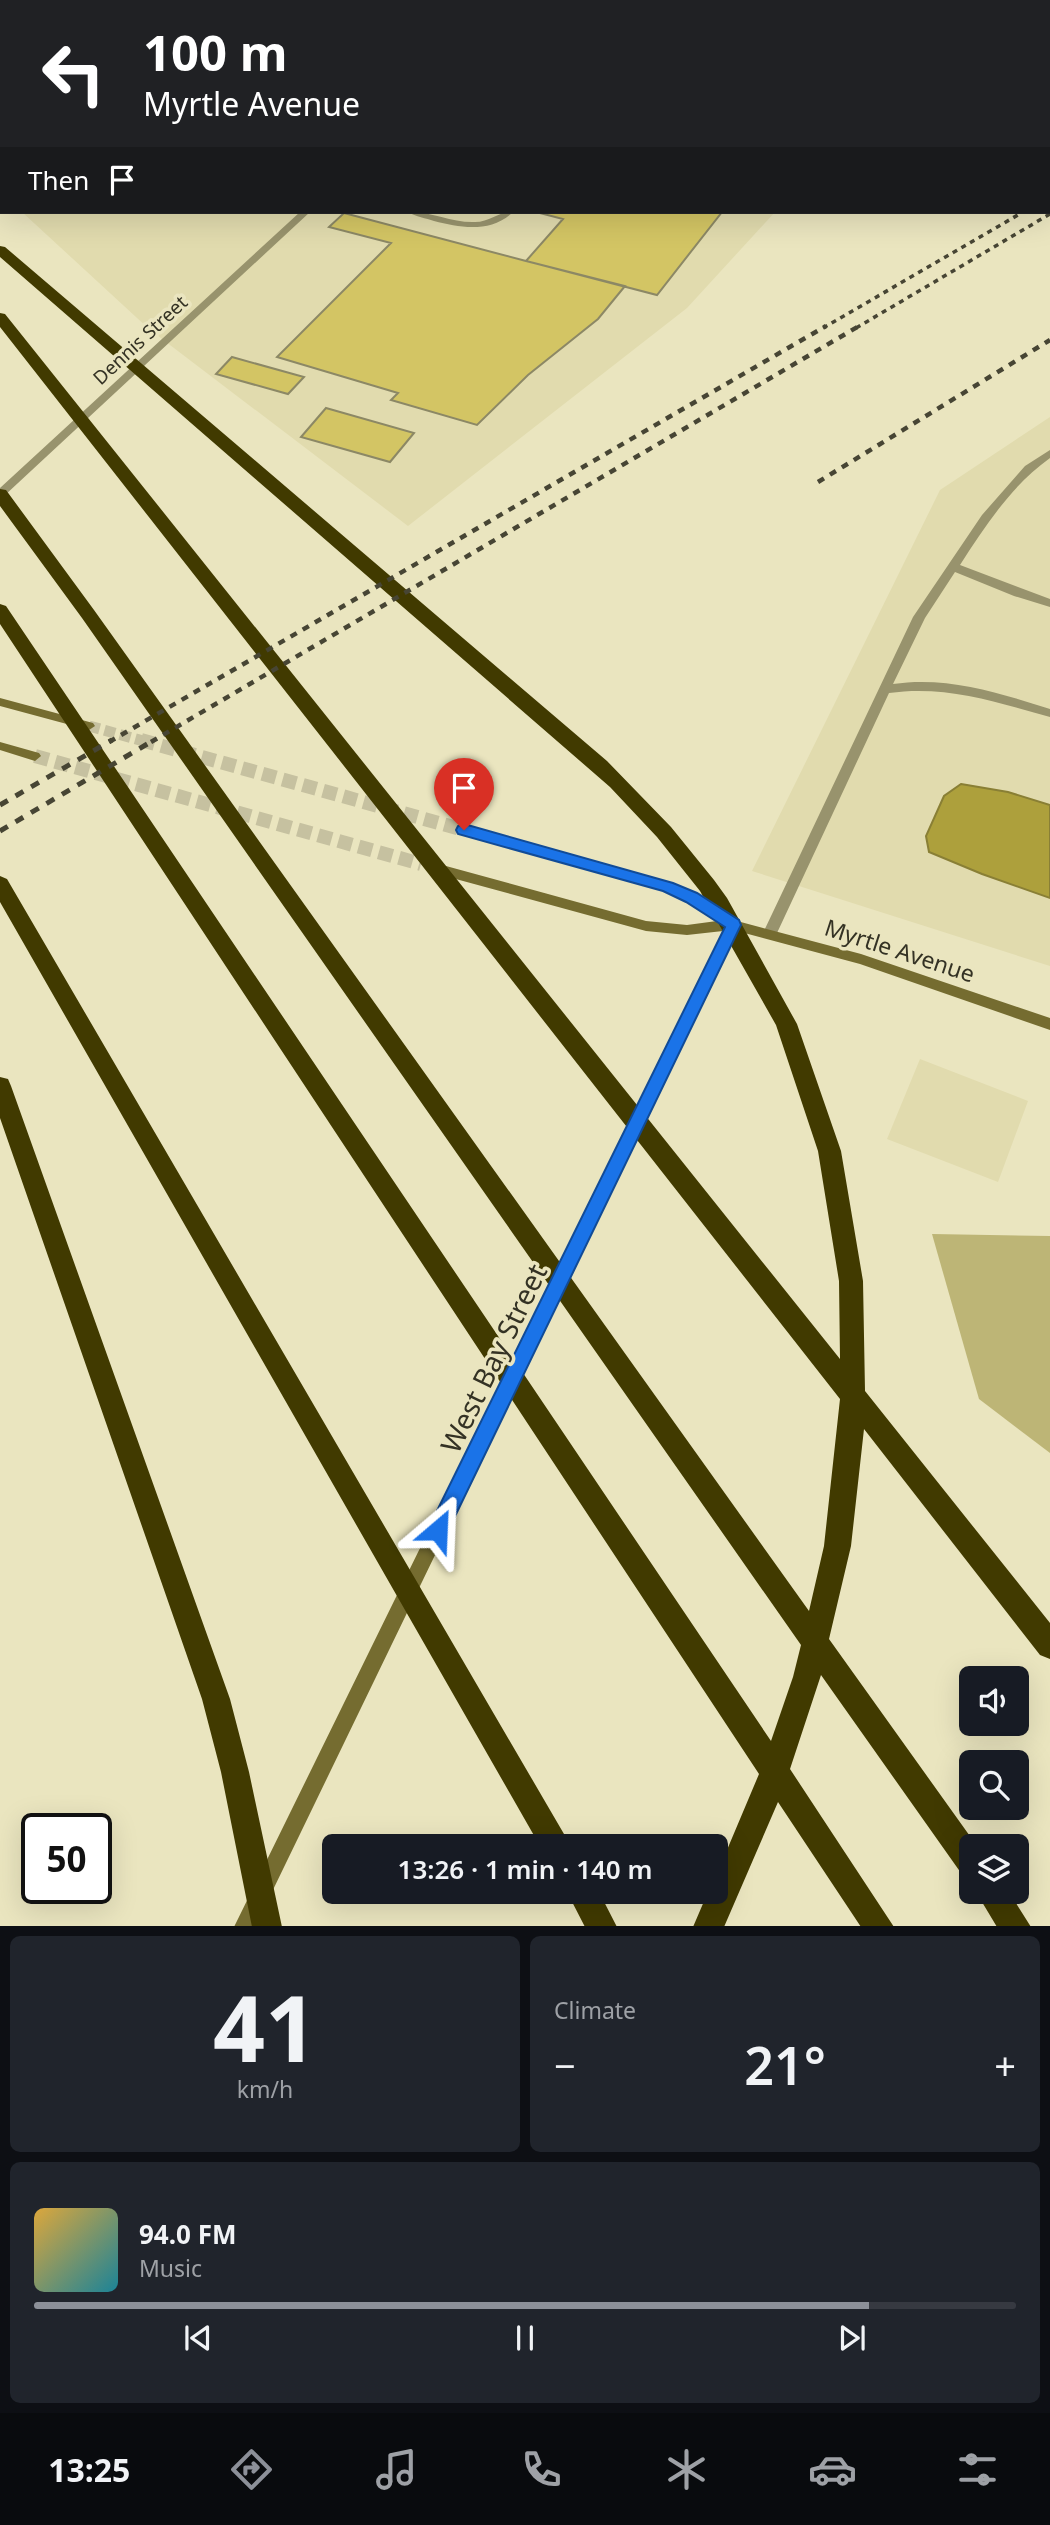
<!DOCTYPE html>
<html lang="en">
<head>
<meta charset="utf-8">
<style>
	body { margin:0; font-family:"Noto Sans",sans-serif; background:#20242c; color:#f1f3f6; height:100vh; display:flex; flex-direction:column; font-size:26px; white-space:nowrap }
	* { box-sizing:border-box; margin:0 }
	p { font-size:23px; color:#9ea1a6 }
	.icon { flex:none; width:38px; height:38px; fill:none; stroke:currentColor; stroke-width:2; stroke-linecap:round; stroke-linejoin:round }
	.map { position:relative; height:1926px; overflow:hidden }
	.side { display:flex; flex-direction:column; gap:10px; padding:10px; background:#0d0f14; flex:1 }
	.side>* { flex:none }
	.banner { position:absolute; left:0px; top:0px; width:1050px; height:214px; box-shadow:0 7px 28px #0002; background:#202124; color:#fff; overflow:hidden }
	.controls { position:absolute; left:959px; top:1666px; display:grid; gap:14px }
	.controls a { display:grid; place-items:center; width:70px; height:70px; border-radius:10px; background:#171b24; box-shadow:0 7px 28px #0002; font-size:35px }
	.speed { position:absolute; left:21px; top:1813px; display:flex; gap:14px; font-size:35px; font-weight:700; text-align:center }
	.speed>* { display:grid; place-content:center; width:91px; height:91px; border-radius:50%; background:#171b24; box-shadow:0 7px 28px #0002; line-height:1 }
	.speed .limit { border:4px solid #111; border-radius:10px; background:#fff; color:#111 }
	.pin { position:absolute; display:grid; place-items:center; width:60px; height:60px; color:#fff; margin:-72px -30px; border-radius:50% 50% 50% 0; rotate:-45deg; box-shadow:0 0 7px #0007 }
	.pin .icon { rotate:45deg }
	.me { position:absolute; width:77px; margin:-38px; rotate:26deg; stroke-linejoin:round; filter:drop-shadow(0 0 5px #0008) }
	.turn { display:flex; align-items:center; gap:24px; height:147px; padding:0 28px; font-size:32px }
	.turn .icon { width:91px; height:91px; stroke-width:2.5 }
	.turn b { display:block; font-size:49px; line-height:60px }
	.then { display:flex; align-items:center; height:66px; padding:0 28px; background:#0003; gap:14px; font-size:26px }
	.big { font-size:52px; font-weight:600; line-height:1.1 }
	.side .tile { flex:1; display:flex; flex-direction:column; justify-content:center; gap:10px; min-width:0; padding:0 24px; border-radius:10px; background:#20242c }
	.side .dial { align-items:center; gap:0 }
	.dial b { font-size:91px; line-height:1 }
	.song { display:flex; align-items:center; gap:21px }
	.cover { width:84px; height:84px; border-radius:10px; background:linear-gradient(135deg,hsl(40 70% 55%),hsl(190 70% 35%)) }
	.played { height:7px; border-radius:4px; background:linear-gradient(90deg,#8c9099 85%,#363941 85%) }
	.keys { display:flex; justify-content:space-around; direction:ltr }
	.heat { display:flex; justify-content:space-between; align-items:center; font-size:38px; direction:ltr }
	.side .tiles { flex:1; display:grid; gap:10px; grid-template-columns:1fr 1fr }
	.tile:last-child { grid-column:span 2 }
	.trip { position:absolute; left:322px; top:1834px; width:406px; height:70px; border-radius:10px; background:#171b24; box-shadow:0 7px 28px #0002; font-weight:600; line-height:70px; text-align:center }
	.dock { display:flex; height:112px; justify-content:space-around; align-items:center; background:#090b0e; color:#9ea1a6 }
	.dock .icon { width:49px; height:49px }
	.dock .active { color:#8c9099 }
	.dock b { font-size:32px; color:#f1f3f6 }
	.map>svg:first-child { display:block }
	.built { fill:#e1dbae }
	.green { fill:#bdb576 }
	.water { fill:#ada03c; stroke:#897f35; stroke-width:2 }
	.building { fill:#d3c564; stroke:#8c8865; stroke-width:2 }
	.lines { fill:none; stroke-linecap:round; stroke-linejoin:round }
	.secondary-tunnel-far1 { stroke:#c6c1a0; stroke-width:11; stroke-dasharray:11 5; stroke-linecap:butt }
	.secondary-tunnel { stroke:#c6c1a0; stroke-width:14; stroke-dasharray:14 7; stroke-linecap:butt }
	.lane { fill:#98936d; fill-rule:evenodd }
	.street { fill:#98936d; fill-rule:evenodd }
	.secondary { fill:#756c30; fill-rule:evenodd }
	.highway { fill:#413a00; fill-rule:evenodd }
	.rail-far2 { stroke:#474534; stroke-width:3.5; stroke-dasharray:5 5; stroke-linecap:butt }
	.rail-far1 { stroke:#474534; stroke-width:4.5; stroke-dasharray:7 7; stroke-linecap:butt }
	.rail { stroke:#474534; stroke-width:5; stroke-dasharray:9 9; stroke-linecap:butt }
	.route { fill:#1a73e8; stroke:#114b97; stroke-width:2 }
	.labels { text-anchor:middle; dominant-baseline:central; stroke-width:7; stroke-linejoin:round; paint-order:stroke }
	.far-street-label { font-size:19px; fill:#343224; stroke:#eae5bf }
	.street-label { font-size:23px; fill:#343224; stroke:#eae5bf }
	.near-street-label { font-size:28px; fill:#343224; stroke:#eae5bf }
</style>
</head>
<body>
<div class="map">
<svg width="1050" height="1927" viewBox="0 0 1050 1927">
	<rect width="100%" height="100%" fill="#eae5bf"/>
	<path class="built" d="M0,0h965l-963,2v190z
		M22,212h753l-88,96 -279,218 -259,-197z
		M1050,417v549l-298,-95 188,-381z
		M920,1059l108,42 -30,81 -111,-43z"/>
	<path class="green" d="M932,1234l118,2v217l-71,-54z"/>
	<path class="water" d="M961,784l47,8 42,13v93l-68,-24 -53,-22 -3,-16 18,-40z"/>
	<path class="building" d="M536,212h186l-65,83 -131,-34 37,-42z
		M344,213l182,48 99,25 -27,33 -70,56 -51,50 -86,-25 7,-7 -121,-36 114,-114 -62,-16z
		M232,357l72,20 -16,17 -72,-20z
		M326,408l88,25 -24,29 -89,-25z"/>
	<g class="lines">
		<path class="secondary-tunnel-far1" d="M89,726l58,16"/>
		<path class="secondary-tunnel" d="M141,740l323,90
			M35,756l386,108"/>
		<path class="lane" d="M448,0h8l-10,2z
			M683,0l17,2h-15z
			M714,0h14l-17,2z
			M408,212c23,-1 44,11 67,10 15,0 24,-11 38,-10 -22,21 -52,16 -79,9 -8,-3 -18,-4 -26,-9z
			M1050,450v8c-38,27 -65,68 -90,107l90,34v8l-36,-11 -59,-24 -30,46 -32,66c55,-8 106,9 157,25v8c-54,-15 -104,-32 -161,-24l-112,240 -2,4h-10l-2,-4 150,-316 69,-102 43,-49z"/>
		<path class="street" d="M112,0h8l-10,2z
			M264,0l16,2h-14z
			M529,0h8l-10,2z
			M0,85h2l-2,6z
			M0,109h2v6h-2z
			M300,212h10l-306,284 -4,1v-9z"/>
		<path class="secondary" d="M0,698l93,25 2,3 -6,4 -89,-24z
			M0,742l39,11 2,3 -6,5 -35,-11z
			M464,825l208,58 25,11 40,27 124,33 189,64v12l-190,-66 -123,-33 -482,996h-21l489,-996 -36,4 -41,-4 -216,-59 -2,-4 2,-4 5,-1 211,58 41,4 30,-4 -30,-19 -24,-11 -204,-58 -2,-3z"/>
		<path class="highway" d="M0,246l5,1 602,514 64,66 43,53 13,18 70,126 44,127 22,130 2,110 185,232v36l-10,-4 -176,-226 -13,117 -22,93 148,207h-6v32l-10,-5 -140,-198 -31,94 104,158h-33l-83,-125 -54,125h-31l15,-35h8v-16l43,-102 -759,-1150v-20l6,2 765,1135 22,-64 8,-32 -719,-1027 -82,-112v-17l6,1 88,120 715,1001 15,-65 16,-147 -840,-1072v-14l5,1 835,1045 -1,-78 -21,-130 -42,-126 -76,-134 -43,-54 -47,-50 -610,-530z
			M0,876l7,3 564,967h-31l-540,-944z
			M0,1077l8,2 3,7 219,613 19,73 33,155h-30l-31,-155 -19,-73 -202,-581z
			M567,1892h32l18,35h-32z
			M976,1892h33l22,35h-34z"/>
		<path class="rail-far2" d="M823,328l200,-116
			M856,328l194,-114"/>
		<path class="rail-far1" d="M818,482l232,-142
			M109,742l717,-416
			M151,742l708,-416"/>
		<path class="rail" d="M0,805l112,-65
			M0,831l154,-91"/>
	</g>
	<path class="route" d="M464,824l209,59 24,10 42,27 2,5 -296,612 -7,3 -7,-3 -3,-7 3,-7 294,-596 -39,-25 -23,-11 -205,-57 -2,-4 2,-4z"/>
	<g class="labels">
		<g class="far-street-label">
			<text transform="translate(140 340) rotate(-43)">Dennis Street</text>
		</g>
		<g class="street-label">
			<text transform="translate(900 950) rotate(18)">Myrtle Avenue</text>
		</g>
		<g class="near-street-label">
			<text transform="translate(493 1358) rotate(-64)">West Bay Street</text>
		</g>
	</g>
</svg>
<div class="controls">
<a><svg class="icon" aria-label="sound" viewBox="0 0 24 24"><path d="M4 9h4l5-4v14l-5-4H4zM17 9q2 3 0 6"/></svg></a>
<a><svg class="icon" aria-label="search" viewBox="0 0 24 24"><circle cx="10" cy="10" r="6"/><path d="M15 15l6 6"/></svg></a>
<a><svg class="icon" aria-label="layers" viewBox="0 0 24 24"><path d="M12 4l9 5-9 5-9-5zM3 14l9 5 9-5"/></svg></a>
</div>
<div class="speed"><div class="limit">50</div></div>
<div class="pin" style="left:464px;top:830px;background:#d93025"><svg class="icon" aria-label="arrive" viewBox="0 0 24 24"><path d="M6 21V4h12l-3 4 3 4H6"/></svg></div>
<svg class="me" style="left:438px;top:1530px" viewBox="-20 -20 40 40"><path d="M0-17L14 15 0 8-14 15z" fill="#1a73e8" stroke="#fff" stroke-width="4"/></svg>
<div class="trip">13:26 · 1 min · 140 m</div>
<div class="banner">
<div class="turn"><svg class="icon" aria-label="left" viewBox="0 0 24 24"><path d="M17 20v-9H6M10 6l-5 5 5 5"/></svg><div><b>100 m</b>Myrtle Avenue</div></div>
<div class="then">Then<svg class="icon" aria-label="arrive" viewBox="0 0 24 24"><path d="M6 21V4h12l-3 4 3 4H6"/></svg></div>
</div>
</div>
<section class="side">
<div class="tiles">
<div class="tile dial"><b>41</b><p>km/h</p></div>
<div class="tile"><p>Climate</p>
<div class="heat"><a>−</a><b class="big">21°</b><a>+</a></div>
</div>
<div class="tile">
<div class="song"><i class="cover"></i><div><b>94.0 FM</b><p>Music</p></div></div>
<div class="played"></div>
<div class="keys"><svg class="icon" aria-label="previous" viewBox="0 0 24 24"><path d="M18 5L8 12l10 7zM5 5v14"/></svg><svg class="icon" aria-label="pause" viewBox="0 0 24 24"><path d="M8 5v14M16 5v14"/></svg><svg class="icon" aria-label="next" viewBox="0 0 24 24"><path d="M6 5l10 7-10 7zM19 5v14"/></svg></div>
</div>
</div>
</section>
<nav class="dock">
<b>13:25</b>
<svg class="icon active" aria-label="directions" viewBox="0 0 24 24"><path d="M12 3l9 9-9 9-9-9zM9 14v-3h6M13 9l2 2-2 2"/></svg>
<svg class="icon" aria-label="music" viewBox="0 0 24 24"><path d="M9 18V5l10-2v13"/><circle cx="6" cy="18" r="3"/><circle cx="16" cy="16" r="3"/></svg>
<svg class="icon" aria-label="phone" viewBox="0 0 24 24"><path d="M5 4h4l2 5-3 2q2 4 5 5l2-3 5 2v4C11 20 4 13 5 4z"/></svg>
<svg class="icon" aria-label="climate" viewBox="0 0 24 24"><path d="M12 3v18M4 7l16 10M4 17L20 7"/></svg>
<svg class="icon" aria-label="car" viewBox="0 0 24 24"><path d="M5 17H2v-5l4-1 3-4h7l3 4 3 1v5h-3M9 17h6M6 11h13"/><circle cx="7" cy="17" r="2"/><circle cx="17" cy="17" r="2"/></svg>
<svg class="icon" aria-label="filters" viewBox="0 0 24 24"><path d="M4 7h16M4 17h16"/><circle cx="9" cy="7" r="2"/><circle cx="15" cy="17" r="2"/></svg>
</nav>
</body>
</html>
